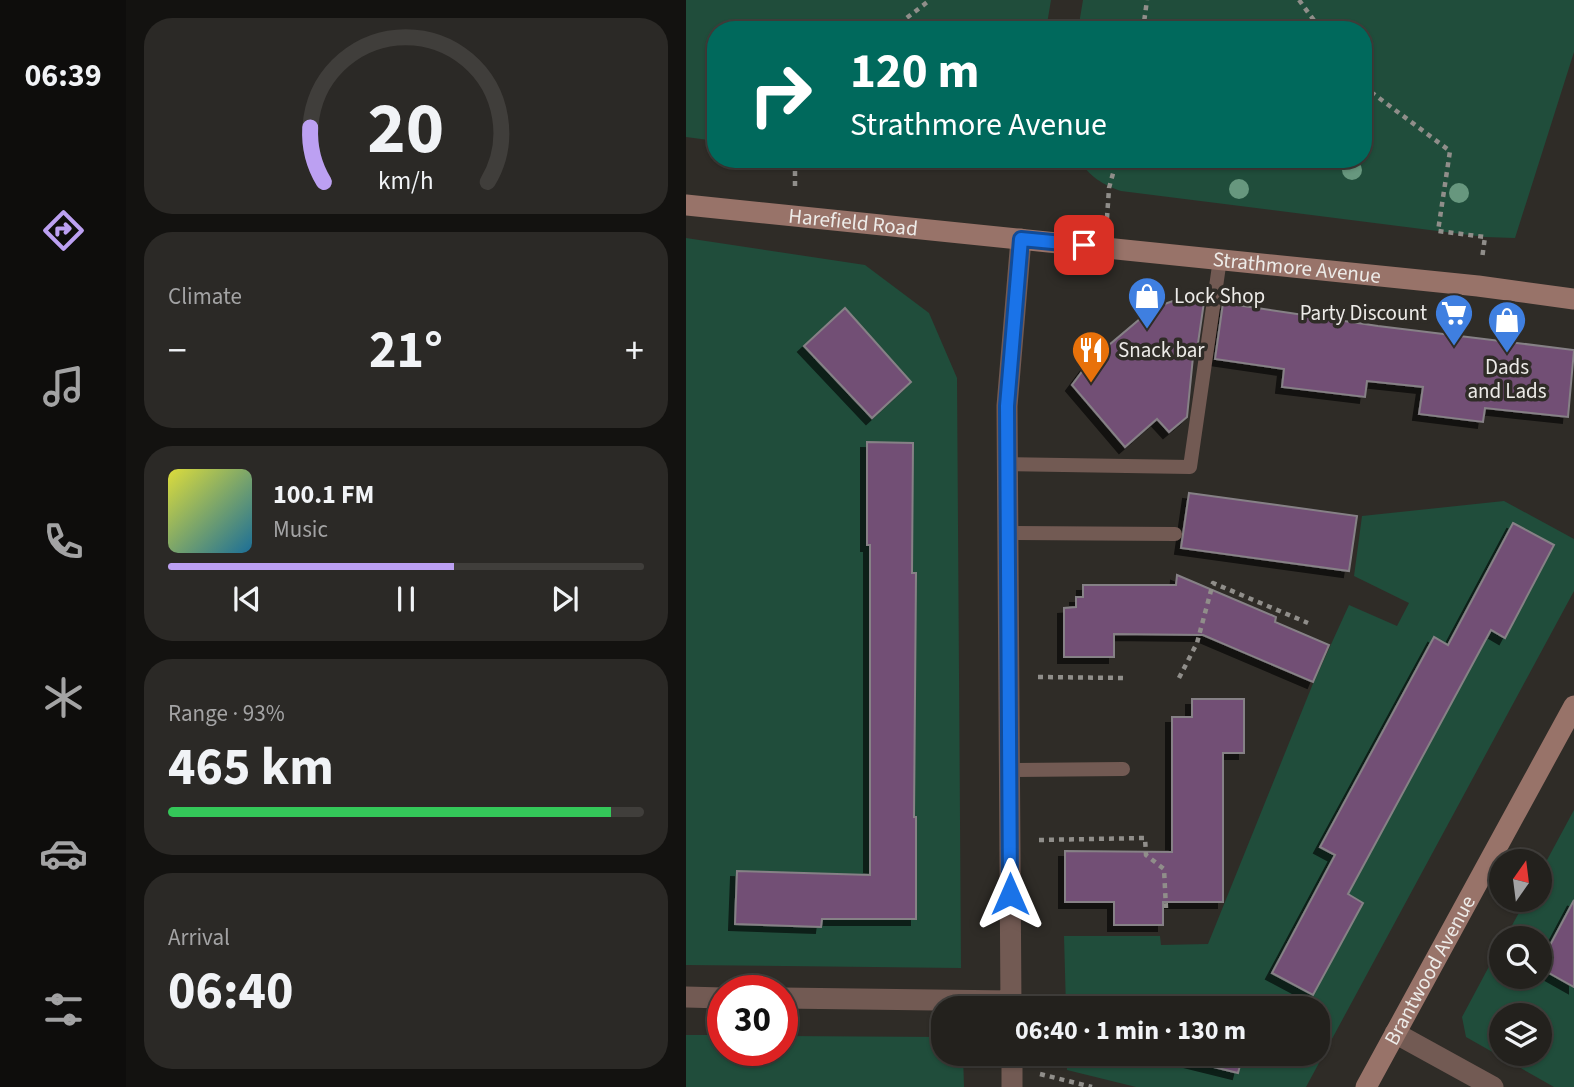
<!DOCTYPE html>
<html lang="en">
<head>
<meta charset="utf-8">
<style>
	body { margin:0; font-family:"Source Sans 3",sans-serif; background:#2b2926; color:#f1f3f6; height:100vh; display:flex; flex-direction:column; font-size:26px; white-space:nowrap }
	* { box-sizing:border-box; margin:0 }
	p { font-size:23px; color:#a3a3a4 }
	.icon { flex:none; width:38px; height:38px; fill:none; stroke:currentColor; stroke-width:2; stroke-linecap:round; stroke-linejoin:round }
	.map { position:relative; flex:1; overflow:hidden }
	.details { display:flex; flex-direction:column; gap:18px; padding:18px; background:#131210; width:560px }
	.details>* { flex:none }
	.hud { position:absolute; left:21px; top:21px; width:665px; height:147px; border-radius:28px; box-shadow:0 2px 5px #0004,0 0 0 2px #403e3b; background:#00695c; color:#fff; overflow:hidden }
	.needle { width:46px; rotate:14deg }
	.controls { position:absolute; left:803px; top:849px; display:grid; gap:14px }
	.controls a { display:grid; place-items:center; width:63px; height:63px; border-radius:50%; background:#23211d; box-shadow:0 2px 5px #0004,0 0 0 2px #403e3b; font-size:35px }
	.speed { position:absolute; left:21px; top:975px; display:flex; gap:14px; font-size:35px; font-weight:700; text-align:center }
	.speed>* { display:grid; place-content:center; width:91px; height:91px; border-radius:50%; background:#23211d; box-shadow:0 2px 5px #0004,0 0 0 2px #403e3b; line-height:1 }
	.speed .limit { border:10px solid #d22; background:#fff; color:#111 }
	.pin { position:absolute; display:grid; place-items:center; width:60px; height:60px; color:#fff; margin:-30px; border-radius:14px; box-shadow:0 4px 10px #0006 }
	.me { position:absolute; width:77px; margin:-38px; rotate:0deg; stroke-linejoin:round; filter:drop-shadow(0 0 5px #0008) }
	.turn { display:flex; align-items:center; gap:24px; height:147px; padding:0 28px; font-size:32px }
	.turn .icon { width:91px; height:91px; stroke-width:2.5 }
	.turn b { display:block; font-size:49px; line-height:60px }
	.big { font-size:52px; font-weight:700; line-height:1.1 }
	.details .tile { flex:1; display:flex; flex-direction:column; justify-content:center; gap:10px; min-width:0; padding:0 24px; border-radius:28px; background:#2b2926 }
	.details .dial { align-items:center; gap:0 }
	.dial svg { height:182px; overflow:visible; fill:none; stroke:#403e3b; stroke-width:7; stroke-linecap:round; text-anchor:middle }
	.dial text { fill:#f1f3f6; stroke:none }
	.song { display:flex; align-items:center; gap:21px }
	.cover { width:84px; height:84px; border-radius:10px; background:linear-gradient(135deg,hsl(60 70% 55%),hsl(200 70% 35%)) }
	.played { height:7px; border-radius:4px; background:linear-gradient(90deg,#bca0f2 60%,#403e3b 60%) }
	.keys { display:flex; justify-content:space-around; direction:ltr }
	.heat { display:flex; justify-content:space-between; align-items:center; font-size:38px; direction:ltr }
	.charge { height:10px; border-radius:5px; background:linear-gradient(90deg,#34c759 93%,#403e3b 0) }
	.trip { position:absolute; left:245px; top:996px; width:399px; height:70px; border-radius:28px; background:#23211d; box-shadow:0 2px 5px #0004,0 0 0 2px #403e3b; font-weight:700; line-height:70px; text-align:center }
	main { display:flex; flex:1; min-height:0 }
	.tab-bar { display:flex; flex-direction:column; width:126px; justify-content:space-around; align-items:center; background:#0e0d0c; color:#a3a3a4 }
	.tab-bar .icon { width:49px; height:49px }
	.tab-bar .current { color:#bca0f2 }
	.tab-bar b { font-size:32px; color:#f1f3f6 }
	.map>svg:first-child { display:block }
	.green { fill:#204d3b; fill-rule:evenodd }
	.building { fill:#724f75; stroke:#868186; stroke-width:2; filter:url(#shadow) }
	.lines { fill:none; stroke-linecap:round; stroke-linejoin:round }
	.path { stroke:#908e8a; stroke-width:4.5; stroke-dasharray:5 5; stroke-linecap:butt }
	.lane { stroke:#725a53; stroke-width:14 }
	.street { stroke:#725a53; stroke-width:21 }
	.secondary { stroke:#987369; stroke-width:21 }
	.tree { fill:#67977e }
	.route-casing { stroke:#114b97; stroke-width:18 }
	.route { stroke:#1a73e8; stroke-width:12 }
	.labels { text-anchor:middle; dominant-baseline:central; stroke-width:7; stroke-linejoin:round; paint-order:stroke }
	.street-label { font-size:21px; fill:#edebe8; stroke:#2f2c27 }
	.poi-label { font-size:21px; fill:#edebe8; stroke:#2f2c27; text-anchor:start }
</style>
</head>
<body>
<main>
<nav class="tab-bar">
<b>06:39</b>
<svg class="icon current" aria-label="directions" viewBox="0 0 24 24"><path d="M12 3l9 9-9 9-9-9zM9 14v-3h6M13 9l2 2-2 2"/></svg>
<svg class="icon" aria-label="music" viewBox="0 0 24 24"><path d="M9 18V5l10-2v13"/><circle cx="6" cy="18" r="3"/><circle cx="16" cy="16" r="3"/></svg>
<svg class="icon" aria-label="phone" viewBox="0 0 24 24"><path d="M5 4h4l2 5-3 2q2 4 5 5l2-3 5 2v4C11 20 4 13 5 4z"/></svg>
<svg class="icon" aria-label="climate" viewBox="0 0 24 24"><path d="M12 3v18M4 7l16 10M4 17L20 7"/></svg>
<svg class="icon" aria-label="car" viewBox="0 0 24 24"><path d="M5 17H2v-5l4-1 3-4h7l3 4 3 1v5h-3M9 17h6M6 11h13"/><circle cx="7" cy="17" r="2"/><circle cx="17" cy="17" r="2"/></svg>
<svg class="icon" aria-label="filters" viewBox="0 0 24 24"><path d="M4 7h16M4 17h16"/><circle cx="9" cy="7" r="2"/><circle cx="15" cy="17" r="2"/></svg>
</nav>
<section class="details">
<div class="tile dial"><svg viewBox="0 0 100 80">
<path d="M14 69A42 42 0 1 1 86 69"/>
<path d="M14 69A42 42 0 0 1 8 45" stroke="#bca0f2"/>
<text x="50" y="56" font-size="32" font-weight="700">20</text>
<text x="50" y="72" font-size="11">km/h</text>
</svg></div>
<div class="tile"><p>Climate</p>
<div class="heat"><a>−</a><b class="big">21°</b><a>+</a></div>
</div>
<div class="tile">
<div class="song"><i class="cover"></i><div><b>100.1 FM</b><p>Music</p></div></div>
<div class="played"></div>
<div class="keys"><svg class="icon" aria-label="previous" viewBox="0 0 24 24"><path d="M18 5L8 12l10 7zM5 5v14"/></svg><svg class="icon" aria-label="pause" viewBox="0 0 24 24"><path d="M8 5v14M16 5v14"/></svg><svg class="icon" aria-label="next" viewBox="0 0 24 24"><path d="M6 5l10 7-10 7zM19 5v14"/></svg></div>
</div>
<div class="tile"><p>Range · 93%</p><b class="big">465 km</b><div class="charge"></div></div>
<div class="tile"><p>Arrival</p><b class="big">06:40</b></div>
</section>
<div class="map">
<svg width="888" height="1087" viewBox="0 0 888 1087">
	<defs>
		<filter id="shadow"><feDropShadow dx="-6" dy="6" stdDeviation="0" flood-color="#0009"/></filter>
	</defs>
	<rect width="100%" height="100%" fill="#2f2c27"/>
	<path class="green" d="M0,0h365l-5,30h-330v111l-30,-4z
		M397,0h491v52l-59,186 -30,-1 -364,-46c-16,-5 -35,-16 -41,-32h283v-129h-285z
		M179,159h103l-24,10z
		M0,238l179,27 64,48 28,65 4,590 -275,-3z
		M818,501l70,38v52l-268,496h-170l-69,-17v-16h251v-46h-252l-2,-72h96l1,9 47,-1 104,-258 37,-81 48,21 12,-23 -55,-27 8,-60z
		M888,810v277h-20l-88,-50 -4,-20 39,-73 1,32h38v-38h-35l21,-38h14v-27zM816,1015h38v39h-38z
		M0,1035h37v15h59v-14l161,1v17h20l1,33h-278z"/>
	<path class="building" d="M487,301l31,1 -8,55h-3l-6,60 -18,15 -12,-13 -32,28 -53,-62 18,-24 63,-53z
		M537,303l155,23 196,24 -6,67 -83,-9 -2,14 -64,-8 4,-27 -56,-6 -2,16 -83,-10 2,-18 -69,-10z
		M159,308l66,74 -39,36 -68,-72z
		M181,442l46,1 -1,130h4l-2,244h2v102h-94l-1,8 -86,-3 2,-53 133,4v-330h-3z
		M503,493l168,23 -8,55 -168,-23z
		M827,523l41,22 -49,93 -14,-8 -143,264 15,9 -50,92 -41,-22 63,-118 -15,-8 114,-210 14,8z
		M491,575l99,42 -1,5 54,23 -16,37 -110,-47 -89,-1v23h-50v-49l12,-1v-10h7v-12h93z
		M506,699h52v54h-21v149h-60v23h-49v-23h-49v-51l107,1v-135h20z
		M888,900v87l-34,-19v-4z
		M475,1054h82l-5,19z"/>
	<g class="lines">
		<path class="path" d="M613,0l22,30
			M205,30l39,-30
			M457,30l4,-30
			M677,86l87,65 -12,80 47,6 -3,22
			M109,186v-27
			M421,218l2,-30 8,-29
			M352,677l86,1
			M493,678l18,-35 16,-60 95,40
			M353,840l106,-2 1,17 18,14 2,39
			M354,1074l52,13"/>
		<path class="lane" d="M321,464l183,3 30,-208
			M322,533l167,1
			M324,770l113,-1"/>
		<path class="street" d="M0,997l37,1
			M96,998l229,3
			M325,1008l-4,-602 14,-167
			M709,1033l98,54
			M326,1054v33"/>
		<g class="secondary">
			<path id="s1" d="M0,205l792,81 96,13"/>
			<path id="s2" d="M680,1087l208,-381"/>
		</g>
	</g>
	<g class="tree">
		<circle cx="666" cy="170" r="10"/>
		<circle cx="553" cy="189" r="10"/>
		<circle cx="773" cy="193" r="10"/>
	</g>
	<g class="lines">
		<g class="route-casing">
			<path id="route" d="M324,894l-3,-488 14,-167 63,6"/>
		</g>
		<use href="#route" class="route"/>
	</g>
	<defs>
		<g id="shop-pin" transform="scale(2.0125)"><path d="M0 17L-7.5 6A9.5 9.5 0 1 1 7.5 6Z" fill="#3f7fe0" stroke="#2f2c27"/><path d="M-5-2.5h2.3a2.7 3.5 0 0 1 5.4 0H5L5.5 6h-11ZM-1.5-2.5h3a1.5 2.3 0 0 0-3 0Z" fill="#fff"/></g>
		<g id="supermarket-pin" transform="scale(2.0125)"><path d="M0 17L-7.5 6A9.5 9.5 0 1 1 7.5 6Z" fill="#3f7fe0" stroke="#2f2c27"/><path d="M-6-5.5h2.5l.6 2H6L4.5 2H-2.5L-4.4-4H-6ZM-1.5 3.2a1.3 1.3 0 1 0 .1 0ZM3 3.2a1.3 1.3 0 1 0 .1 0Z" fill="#fff"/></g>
		<g id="restaurant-pin" transform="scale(2.0125)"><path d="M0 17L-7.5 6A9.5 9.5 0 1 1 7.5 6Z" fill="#e8710a" stroke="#2f2c27"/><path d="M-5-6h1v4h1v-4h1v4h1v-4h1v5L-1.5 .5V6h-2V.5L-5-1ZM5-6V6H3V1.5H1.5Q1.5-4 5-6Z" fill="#fff"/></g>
	</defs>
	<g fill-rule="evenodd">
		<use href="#shop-pin" x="461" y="296"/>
		<use href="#supermarket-pin" x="768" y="313"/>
		<use href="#shop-pin" x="821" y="320"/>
		<use href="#restaurant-pin" x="405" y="350"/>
	</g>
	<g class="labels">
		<g class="street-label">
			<text stroke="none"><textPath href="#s1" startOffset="168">Harefield Road</textPath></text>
			<text stroke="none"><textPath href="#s1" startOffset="614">Strathmore Avenue</textPath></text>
			<text stroke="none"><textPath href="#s2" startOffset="133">Brantwood Avenue</textPath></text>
		</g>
		<g class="poi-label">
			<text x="488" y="296">Lock Shop</text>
			<text x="741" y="313" text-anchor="end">Party Discount</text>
			<text x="432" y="350">Snack bar</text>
			<text x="821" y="367" text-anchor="middle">Dads<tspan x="821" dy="24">and Lads</tspan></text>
		</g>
	</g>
</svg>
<div class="controls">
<a><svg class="needle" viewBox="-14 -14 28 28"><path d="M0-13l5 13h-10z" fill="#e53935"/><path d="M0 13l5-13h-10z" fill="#a3a3a4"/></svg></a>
<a><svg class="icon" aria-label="search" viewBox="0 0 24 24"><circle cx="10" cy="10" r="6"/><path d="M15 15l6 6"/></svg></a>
<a><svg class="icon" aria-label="layers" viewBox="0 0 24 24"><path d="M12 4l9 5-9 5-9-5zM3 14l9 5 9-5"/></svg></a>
</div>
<div class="speed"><div class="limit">30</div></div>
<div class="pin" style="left:398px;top:245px;background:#d93025"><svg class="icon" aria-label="arrive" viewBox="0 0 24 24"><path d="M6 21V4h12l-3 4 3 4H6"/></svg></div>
<svg class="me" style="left:324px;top:894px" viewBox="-20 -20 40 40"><path d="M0-17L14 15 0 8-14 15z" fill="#1a73e8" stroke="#fff" stroke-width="4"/></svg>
<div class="trip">06:40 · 1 min · 130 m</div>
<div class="hud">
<div class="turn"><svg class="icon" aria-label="right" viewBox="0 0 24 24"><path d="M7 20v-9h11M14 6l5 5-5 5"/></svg><div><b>120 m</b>Strathmore Avenue</div></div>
</div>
</div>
</main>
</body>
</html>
